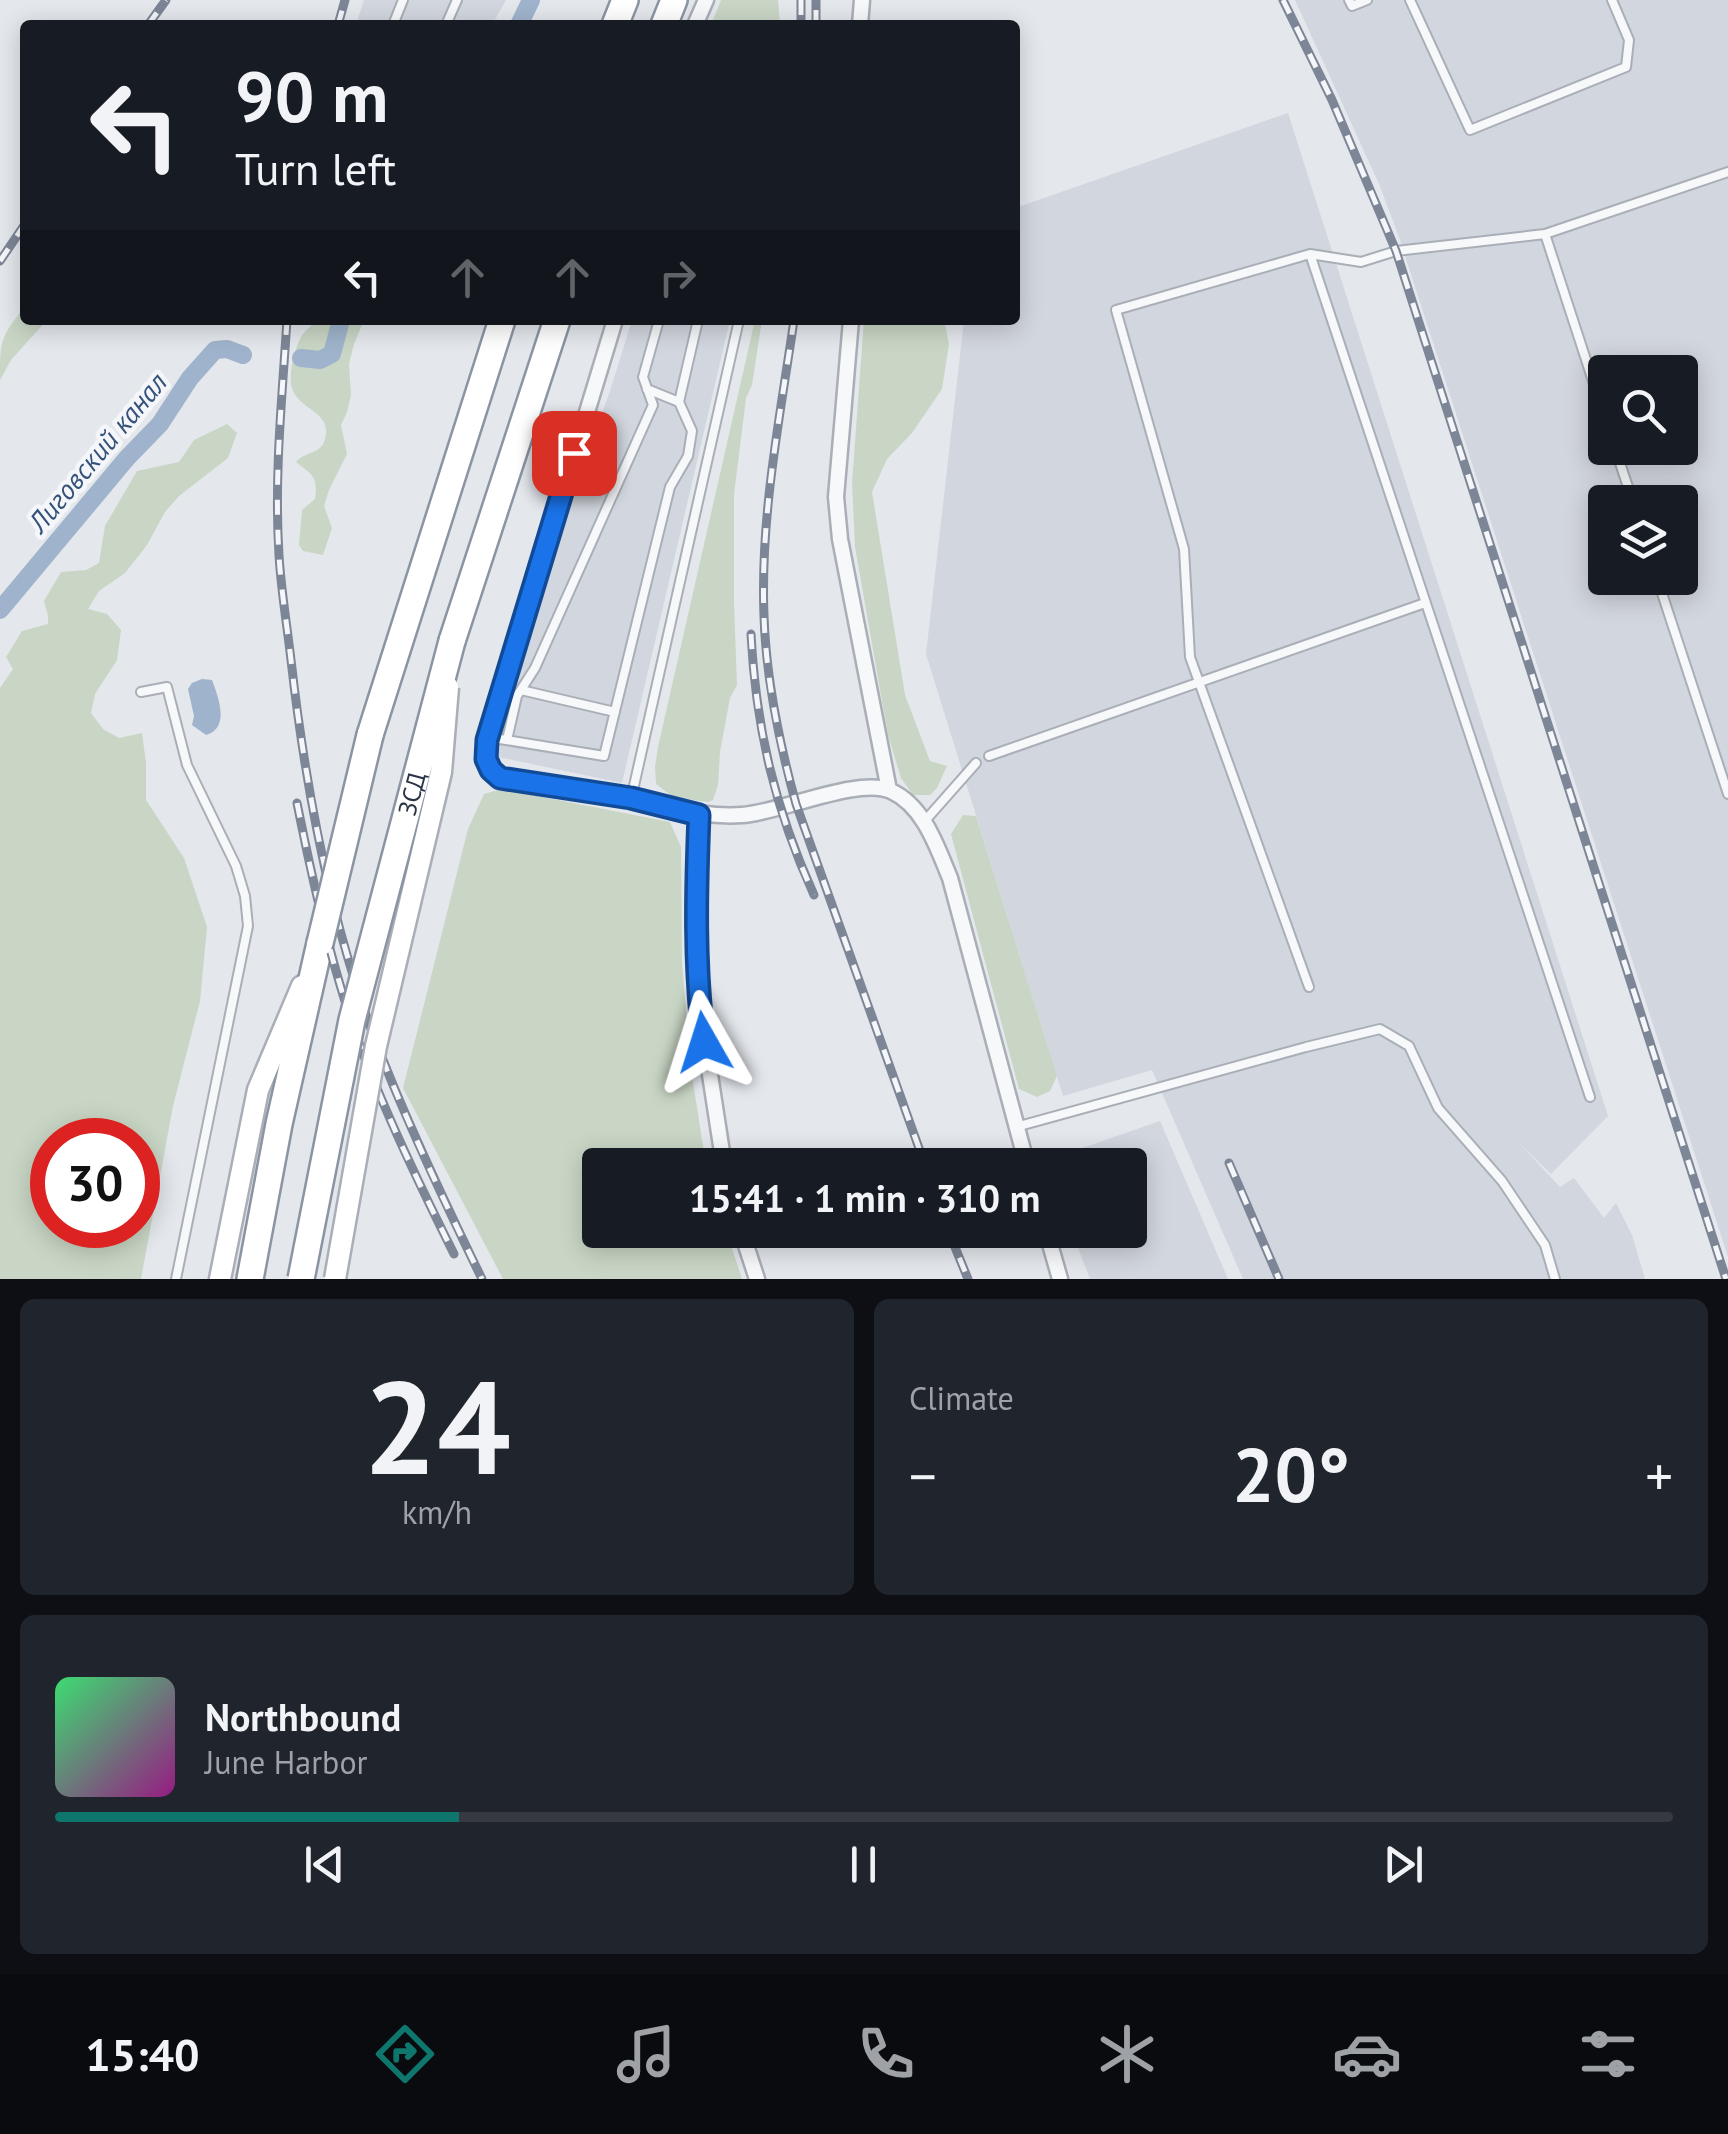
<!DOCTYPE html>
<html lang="en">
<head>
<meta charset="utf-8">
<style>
	body { margin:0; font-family:"PT Sans",sans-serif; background:#20242c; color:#f1f3f6; height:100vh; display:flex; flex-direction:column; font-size:38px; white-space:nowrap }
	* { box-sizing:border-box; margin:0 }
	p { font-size:32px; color:#9ea1a6 }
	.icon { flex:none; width:55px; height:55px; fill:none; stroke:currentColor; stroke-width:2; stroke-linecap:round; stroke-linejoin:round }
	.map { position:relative; height:1279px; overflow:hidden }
	.drawer { display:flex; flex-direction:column; gap:20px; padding:20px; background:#0d0f14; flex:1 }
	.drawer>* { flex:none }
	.hud { position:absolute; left:20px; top:20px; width:1000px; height:305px; border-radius:10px; box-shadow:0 5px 25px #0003; background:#171b24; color:#f1f3f6; overflow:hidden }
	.fabs { position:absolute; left:1588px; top:355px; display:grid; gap:20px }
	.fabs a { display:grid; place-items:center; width:110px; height:110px; border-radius:10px; background:#171b24; box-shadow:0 5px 25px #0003; font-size:50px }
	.speed { position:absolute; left:30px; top:1118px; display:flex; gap:20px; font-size:50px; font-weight:700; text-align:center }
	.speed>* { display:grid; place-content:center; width:130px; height:130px; border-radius:50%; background:#171b24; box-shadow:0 5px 25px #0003; line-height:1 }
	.speed .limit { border:15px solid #d22; background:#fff; color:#111 }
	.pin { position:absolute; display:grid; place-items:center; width:85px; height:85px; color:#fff; margin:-42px; border-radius:20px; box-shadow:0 5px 15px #0006 }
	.me { position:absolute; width:110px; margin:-55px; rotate:354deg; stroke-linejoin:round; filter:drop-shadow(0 0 8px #0008) }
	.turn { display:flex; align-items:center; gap:35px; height:210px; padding:0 50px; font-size:45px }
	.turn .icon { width:130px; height:130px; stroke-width:2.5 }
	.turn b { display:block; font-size:70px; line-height:85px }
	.lanes { display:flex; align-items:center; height:95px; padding:0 50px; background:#0003; justify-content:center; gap:50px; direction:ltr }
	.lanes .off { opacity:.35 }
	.big { font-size:75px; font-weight:700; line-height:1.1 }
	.drawer .widget { flex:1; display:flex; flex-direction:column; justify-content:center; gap:15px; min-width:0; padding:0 35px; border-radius:15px; background:#20242c }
	.drawer .dial { align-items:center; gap:0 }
	.dial b { font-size:130px; line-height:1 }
	.song { display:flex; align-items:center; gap:30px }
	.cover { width:120px; height:120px; border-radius:15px; background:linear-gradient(135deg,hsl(140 70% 55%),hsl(310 70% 35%)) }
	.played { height:10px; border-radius:5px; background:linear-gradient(90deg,#0f766e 25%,#363941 25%) }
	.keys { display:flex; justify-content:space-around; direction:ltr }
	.heat { display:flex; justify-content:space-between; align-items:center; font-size:55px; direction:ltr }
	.drawer .tiles { flex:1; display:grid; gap:20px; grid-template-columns:1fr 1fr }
	.widget:last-child { grid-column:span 2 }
	.trip { position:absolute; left:582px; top:1148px; width:565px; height:100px; border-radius:10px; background:#171b24; box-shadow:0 5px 25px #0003; font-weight:700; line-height:100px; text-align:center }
	.tabs { display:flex; height:160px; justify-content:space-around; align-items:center; background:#090b0e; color:#9ea1a6 }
	.tabs .icon { width:70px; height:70px }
	.tabs .on { color:#0f766e }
	.tabs b { font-size:45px; color:#f1f3f6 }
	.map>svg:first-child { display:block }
	.built { fill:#d2d6de; fill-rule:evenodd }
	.green { fill:#c9d6c5; fill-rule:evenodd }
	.water { fill:#9fb4cc }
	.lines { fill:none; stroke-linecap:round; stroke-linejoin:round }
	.canal { stroke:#9fb4cc; stroke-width:18 }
	.service-casing { stroke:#a9aeb7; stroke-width:12 }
	.minor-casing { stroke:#a9aeb7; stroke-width:19 }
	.secondary-casing { stroke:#a9aeb7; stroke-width:25 }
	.motorway-casing { stroke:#8b94a3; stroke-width:30 }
	.service { stroke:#f7f8fa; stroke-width:8 }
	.minor { stroke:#f7f8fa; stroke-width:14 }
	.secondary { stroke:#fff; stroke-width:20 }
	.motorway { stroke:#fff; stroke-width:25 }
	.rail-casing { stroke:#7d8696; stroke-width:9 }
	.rail { stroke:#f4f6f9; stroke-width:5; stroke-dasharray:15; stroke-linecap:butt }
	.secondary-bridge-casing { stroke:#a9aeb7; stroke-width:25; stroke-linecap:butt }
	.motorway-bridge-casing { stroke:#8b94a3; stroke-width:30; stroke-linecap:butt }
	.secondary-bridge { stroke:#fff; stroke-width:20 }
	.motorway-bridge { stroke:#fff; stroke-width:25 }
	.route-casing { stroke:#114b97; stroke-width:25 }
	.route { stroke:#1a73e8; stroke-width:18 }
	.labels { text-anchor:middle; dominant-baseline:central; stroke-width:9; stroke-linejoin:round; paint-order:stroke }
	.street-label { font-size:25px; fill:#2b3445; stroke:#f4f6f9 }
	.water-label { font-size:28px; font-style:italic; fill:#34527a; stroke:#f4f6f9 }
</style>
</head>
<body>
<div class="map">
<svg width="1728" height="1279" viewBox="0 0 1728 1279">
	<rect width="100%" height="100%" fill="#e4e7ec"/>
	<path class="built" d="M364,0h142l-14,25h-136z
		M1295,0h433v1257l-329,-1020 -20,-53zM1605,372h75v76h-75zM1605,502h75v76h-75z
		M1288,113l320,1003 -57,58 -32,-31 41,44 14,-9 30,40 12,-15 16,32 13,44h-402l-91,-209 -89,26 -137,-442 38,-334h51v-112z
		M632,320h98l-108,463 -133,-28 53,-175 68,-189z
		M1160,1121l68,158h-138l-19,-49h59v-65h-84l-1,-4z"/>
	<path class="green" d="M721,0h57l2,25h-69z
		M25,306v14h22l-36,40 -11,20c0,-40 0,-42 25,-74z
		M316,320h48l-10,24 -5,20 2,31 -4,17 -6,13 6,29 -18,36 -5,16 8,22 -9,27 -20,-4 -4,-6 3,-35 13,-11c3,-22 -2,-24 -19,-37 9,-11 25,-7 29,-23 8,-26 -24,-29 -32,-48 -6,-13 1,-41 8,-54 3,-6 11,-11 15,-17z
		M755,320h7l-10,65 -6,13 -12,96v110l3,81 -7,13 -10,54 -2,33 -5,15 -5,2 -35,-5 -17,-13 -1,-17 3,-20z
		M864,320h80l5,24 -7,45 -30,44 -25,26 -15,33 33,203 25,66 17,5 -10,22 -7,7h-17l-12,-17 -13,-43 -33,-188 -3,-64z
		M227,424l10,9 -9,25 -49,38 -14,16 -18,33 -22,28 -26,18 -11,18 19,5 14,16 -4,30 -22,34 -4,19 12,16 16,9 23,-5 4,30v37l38,58 23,69 -7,74 -27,105 -32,173h-141v-591l13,-19 -7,-12 16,-26 26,-7v-8l-4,-15 17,-29 25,-2 13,-7 6,-37 32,-55 42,-9 15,-22zM52,1140h86v85h-86z
		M502,789l168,33 11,25 1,115 8,101 16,102h-106v65h126l16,49h-239l-100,-191 65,-259 16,-35z
		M963,815l13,1 81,260 -7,15 -13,6 -18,-8 -68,-255z"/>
	<path class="water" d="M202,679l10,1c7,19 18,48 -6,55l-14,-10 2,-9 -6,-27 4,-6z"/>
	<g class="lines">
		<path class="canal" d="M519,25l12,-25
			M301,358l19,2 12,-6 9,-34
			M0,610l127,-152 33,-34 30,-46 25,-28 12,-1 16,6"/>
		<g class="service-casing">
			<path id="service" d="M1349,0l3,6 15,-6
				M1410,0l60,130 156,-63 3,-27 -17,-40
				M393,25l10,-25
				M446,25l11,-25
				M1545,234l183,-62
				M1310,254l280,843
				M647,389l32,13
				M1615,448l18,54
				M1657,578l71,216
				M521,690l94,22
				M141,692l26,-5 20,78 49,101 9,30 3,30 -72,353
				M507,740l10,-44 18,-28 118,-263 -10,-28 16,-57
				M487,741l13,-2 104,17 66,-269 18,-31 4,-25 -13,-29 19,-82
				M989,756l436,-153
				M631,799l108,-479
				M923,823l53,-60
				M1309,987l-119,-330 -6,-108 -68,-239 194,-56 51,8 35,-11 149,-17 60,184
				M1016,1127l290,-80 74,-18 29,17 29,62 64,73 43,64 10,34"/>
		</g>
		<g class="minor-casing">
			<path id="minor" d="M695,25l11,-25
				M860,25l2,-25
				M615,320l-128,421 -2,18 6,11 9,8c43,7 86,13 129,20 38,7 73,20 113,17 37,-2 117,-39 149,-24 33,15 46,56 59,87l77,287
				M851,320l-15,177 4,42 49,251
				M699,815l-4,78 5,117 24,155
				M741,1230l16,49
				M1046,1230l14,49"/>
		</g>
		<g class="secondary-casing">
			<path id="secondary" d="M220,1279l38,-189 44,-104"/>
		</g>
		<g class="motorway-casing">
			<path id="motorway" d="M615,25l10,-25
				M664,25l10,-25
				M452,641l105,-321
				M370,735l132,-415
				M250,1279l29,-155 41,-181"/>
		</g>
		<use href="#service" class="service"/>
		<use href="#minor" class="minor"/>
		<use href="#secondary" class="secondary"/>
		<use href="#motorway" class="motorway"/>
		<g class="rail-casing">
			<path id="rail" d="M801,0v25
				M1283,0l49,100 64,151 330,1028
				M148,25l18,-25
				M338,25l7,-25
				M816,25v-25
				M0,261l25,-37
				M287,320c-5,78 -13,157 -8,235 2,35 8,70 12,105 15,133 43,281 94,405 29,73 63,144 97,214
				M794,320c-14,97 -34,197 -30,296 2,63 15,126 32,188l129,361
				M751,634c5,95 24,175 63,261
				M297,803c18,90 41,194 77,278 24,59 52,117 80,173
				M1229,1163l50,116
				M948,1230l20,49"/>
		</g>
		<use href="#rail" class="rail"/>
		<g class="secondary-bridge-casing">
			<path id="secondary-bridge" d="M335,1279l41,-233 65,-274 7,-85"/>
		</g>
		<g class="motorway-bridge-casing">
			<g id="motorway-bridge">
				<path d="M320,943l50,-208"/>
				<path id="s1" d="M301,1279l51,-259 100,-379"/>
			</g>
		</g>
		<use href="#secondary-bridge" class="secondary-bridge"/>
		<use href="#motorway-bridge" class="motorway-bridge"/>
	</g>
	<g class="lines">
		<g class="route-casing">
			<path id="route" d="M574,453l-87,287 -1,19 5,11 9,8 131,20 68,17c-3,76 -5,152 5,227"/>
		</g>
		<use href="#route" class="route"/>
	</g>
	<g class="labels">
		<g class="street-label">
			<text stroke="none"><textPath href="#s1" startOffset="498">ЗСД</textPath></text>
		</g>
		<g class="water-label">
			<text transform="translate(97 452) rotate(-50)">Лиговский канал</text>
		</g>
	</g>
</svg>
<div class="fabs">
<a><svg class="icon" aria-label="search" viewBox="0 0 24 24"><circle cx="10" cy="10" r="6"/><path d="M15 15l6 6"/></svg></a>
<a><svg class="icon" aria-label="layers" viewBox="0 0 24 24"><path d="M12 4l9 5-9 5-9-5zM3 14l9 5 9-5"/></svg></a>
</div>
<div class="speed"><div class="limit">30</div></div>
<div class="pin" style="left:574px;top:453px;background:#d93025"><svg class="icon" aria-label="arrive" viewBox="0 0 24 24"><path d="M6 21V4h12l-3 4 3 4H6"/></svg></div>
<svg class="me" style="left:704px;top:1042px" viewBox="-20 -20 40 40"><path d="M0-17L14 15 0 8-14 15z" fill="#1a73e8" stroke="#fff" stroke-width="4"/></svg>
<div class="trip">15:41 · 1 min · 310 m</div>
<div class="hud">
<div class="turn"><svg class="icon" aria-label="left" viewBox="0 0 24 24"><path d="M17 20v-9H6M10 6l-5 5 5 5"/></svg><div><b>90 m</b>Turn left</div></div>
<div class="lanes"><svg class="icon" aria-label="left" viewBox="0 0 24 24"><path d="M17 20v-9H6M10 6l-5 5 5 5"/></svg><svg class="icon off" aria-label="ahead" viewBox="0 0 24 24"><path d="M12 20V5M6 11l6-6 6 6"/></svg><svg class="icon off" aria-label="ahead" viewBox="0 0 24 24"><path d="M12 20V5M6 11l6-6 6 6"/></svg><svg class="icon off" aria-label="right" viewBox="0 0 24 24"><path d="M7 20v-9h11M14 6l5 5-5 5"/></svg></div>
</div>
</div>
<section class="drawer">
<div class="tiles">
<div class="widget dial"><b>24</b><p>km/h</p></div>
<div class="widget"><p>Climate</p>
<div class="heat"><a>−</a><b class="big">20°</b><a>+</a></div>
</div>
<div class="widget">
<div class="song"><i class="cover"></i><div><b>Northbound</b><p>June Harbor</p></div></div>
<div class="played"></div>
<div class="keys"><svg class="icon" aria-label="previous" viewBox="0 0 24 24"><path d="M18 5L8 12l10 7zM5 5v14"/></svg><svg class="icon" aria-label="pause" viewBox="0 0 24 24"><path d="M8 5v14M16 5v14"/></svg><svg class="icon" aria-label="next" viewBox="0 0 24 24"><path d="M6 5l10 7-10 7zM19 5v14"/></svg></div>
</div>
</div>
</section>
<nav class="tabs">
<b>15:40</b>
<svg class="icon on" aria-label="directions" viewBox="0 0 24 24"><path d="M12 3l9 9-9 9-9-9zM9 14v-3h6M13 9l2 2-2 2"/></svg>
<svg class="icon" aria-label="music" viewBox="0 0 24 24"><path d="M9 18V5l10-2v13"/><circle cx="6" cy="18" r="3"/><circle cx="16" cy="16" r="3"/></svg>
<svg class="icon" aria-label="phone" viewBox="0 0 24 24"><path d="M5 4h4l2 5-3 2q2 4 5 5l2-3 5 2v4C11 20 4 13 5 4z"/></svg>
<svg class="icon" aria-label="climate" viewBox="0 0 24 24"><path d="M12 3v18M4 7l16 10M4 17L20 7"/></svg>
<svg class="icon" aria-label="car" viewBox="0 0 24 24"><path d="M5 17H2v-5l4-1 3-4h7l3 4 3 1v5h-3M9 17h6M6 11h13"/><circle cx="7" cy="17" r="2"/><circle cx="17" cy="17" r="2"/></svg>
<svg class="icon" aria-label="filters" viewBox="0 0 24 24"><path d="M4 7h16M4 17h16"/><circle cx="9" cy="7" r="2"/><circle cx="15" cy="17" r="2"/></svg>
</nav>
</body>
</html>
